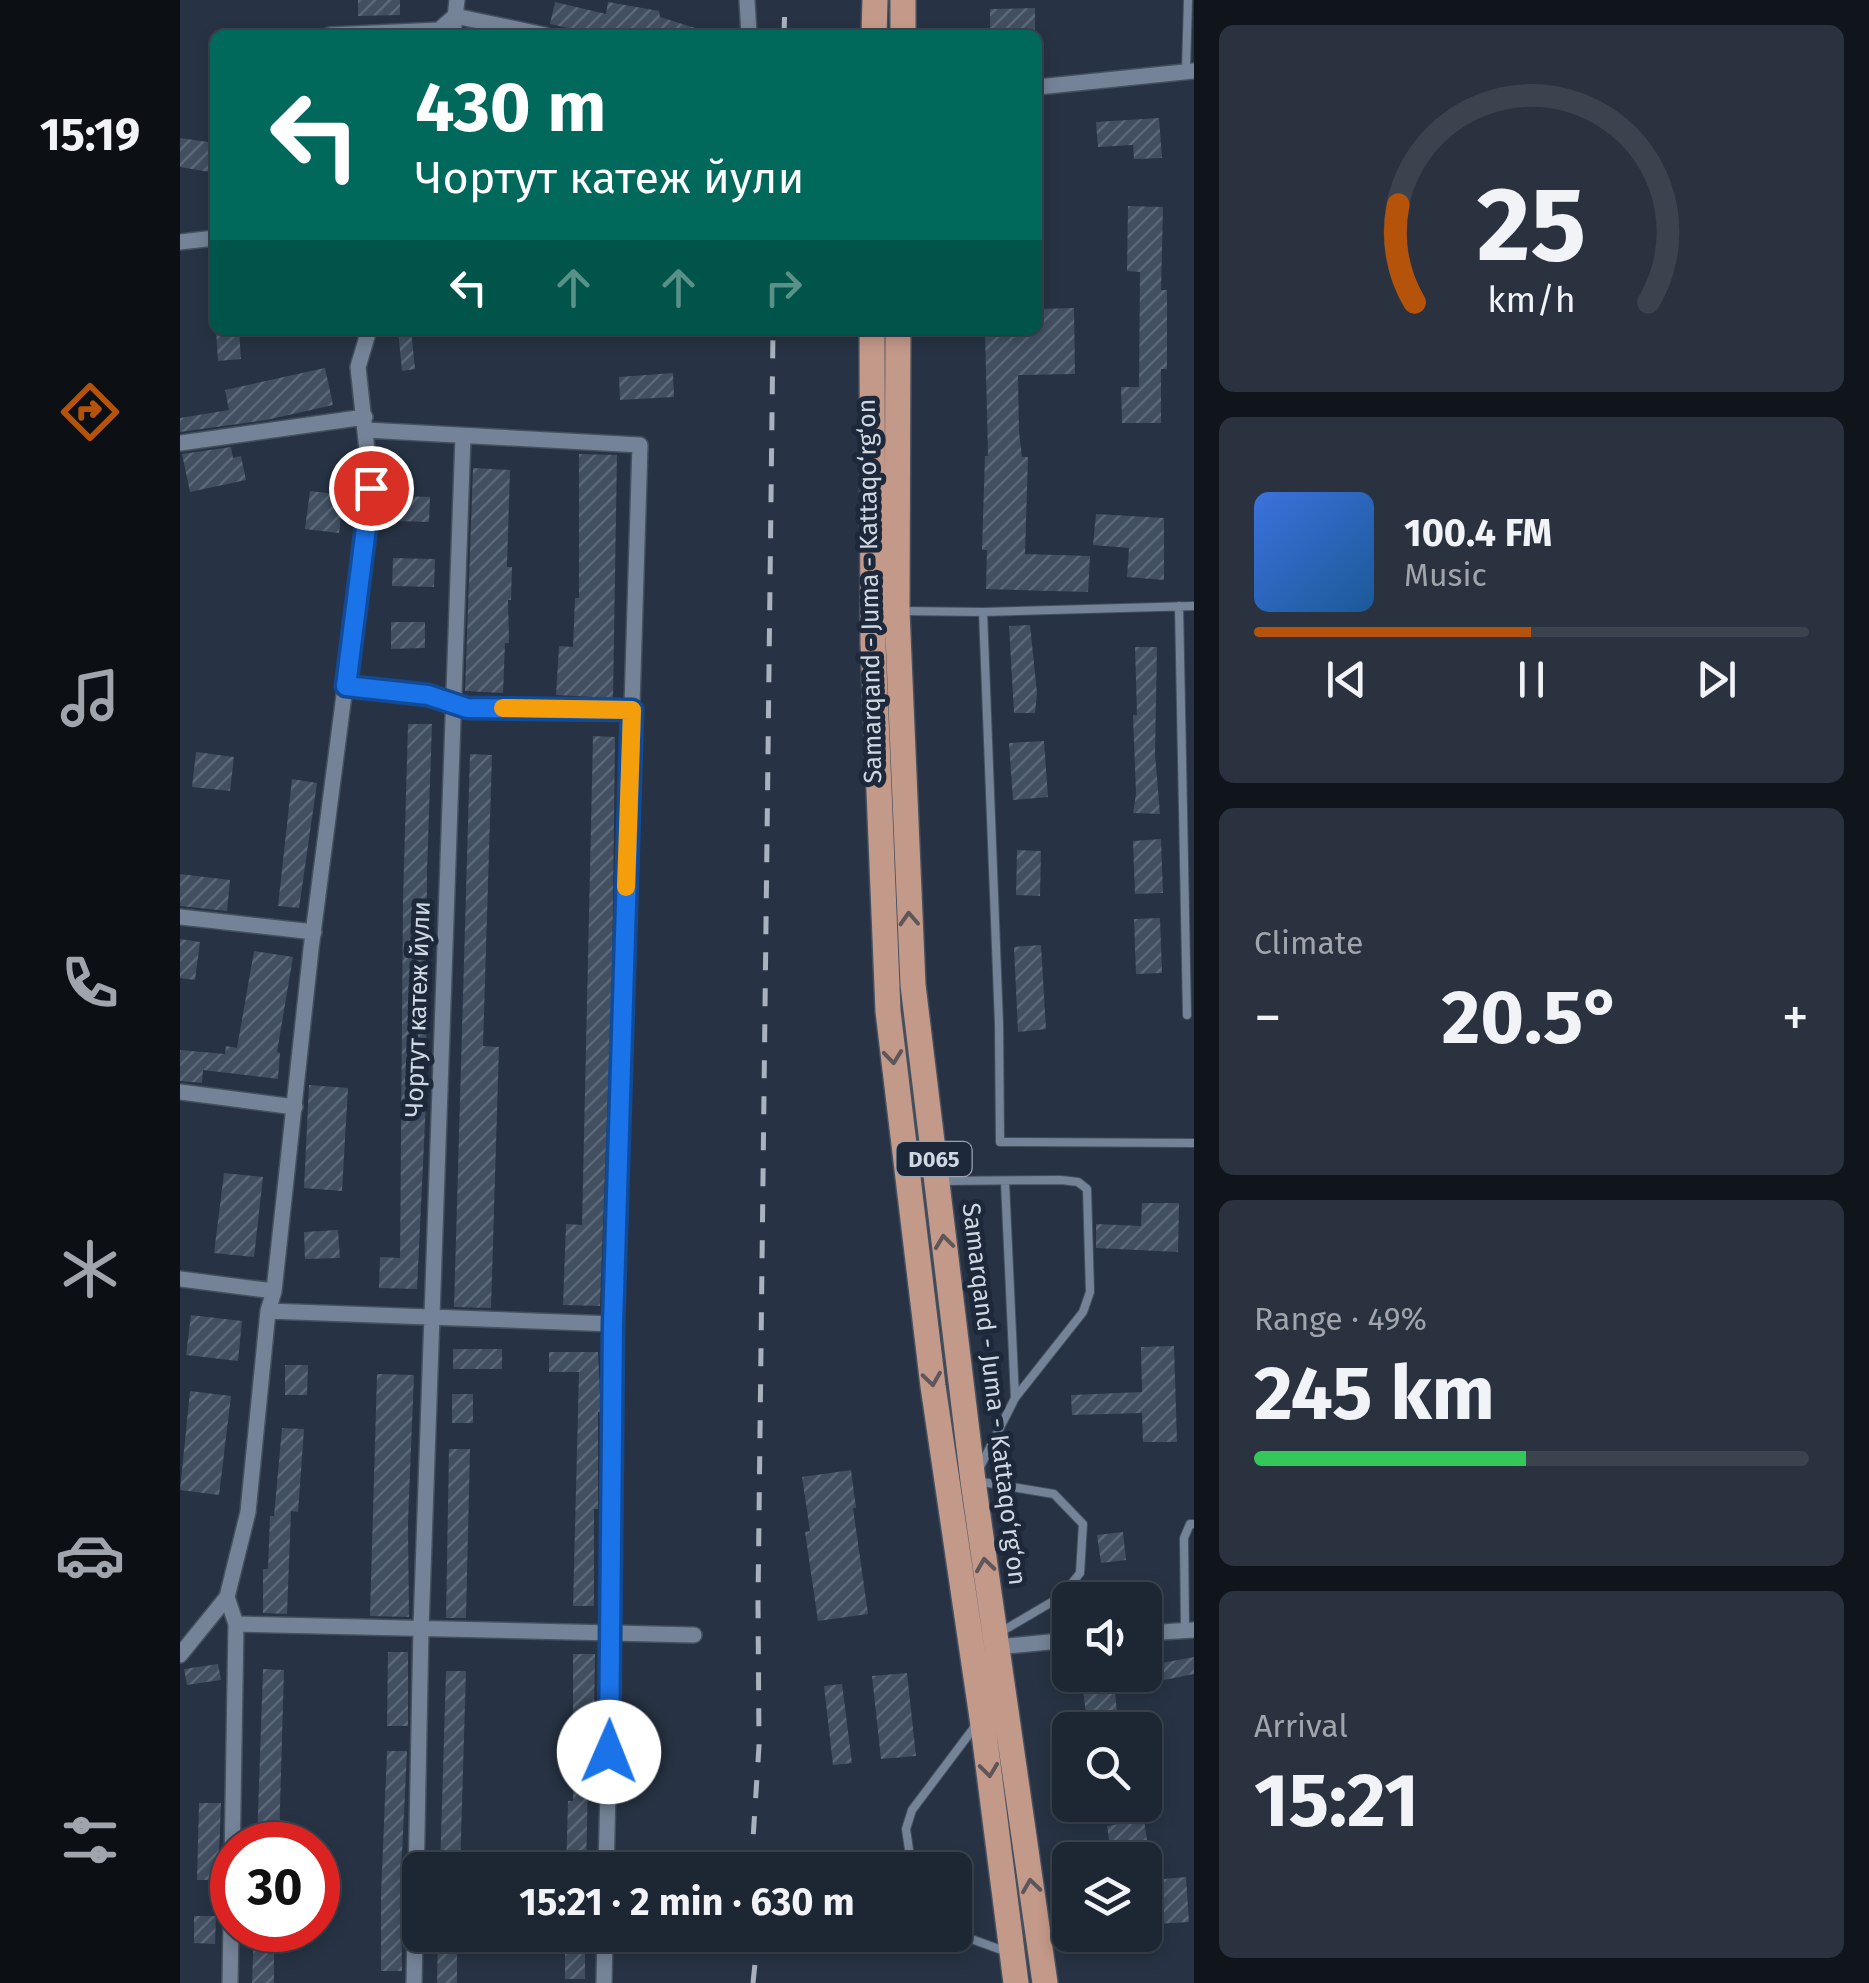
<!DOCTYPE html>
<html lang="en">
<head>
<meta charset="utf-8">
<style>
	body { margin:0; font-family:"Fira Sans",sans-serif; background:#2a323f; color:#f1f3f6; height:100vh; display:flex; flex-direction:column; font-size:38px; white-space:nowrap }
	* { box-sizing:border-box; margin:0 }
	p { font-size:32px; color:#a0a5ac }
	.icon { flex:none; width:55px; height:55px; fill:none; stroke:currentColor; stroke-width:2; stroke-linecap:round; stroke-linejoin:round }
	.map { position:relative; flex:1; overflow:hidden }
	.side { display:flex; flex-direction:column; gap:25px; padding:25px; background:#10151c; width:675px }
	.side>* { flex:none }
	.hud { position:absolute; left:30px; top:30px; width:832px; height:305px; border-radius:15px; box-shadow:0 5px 15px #0003,0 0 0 2px #3b434e; background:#00695c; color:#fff; overflow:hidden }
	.controls { position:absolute; left:872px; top:1582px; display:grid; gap:20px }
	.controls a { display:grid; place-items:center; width:110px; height:110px; border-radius:15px; background:#1d2633; box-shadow:0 5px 15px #0003,0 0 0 2px #3b434e; font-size:50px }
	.speed { position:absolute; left:30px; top:1822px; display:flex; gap:20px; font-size:50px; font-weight:700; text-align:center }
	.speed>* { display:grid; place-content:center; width:130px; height:130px; border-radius:50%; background:#1d2633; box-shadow:0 5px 15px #0003,0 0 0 2px #3b434e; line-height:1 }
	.speed .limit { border:15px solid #d22; background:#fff; color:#111 }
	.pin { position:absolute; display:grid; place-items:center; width:85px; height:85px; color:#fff; margin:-42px; border:5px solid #fff; border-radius:50%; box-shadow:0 2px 10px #0007 }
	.me { position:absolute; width:110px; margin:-55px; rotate:1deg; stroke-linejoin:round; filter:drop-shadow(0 0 8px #0008) }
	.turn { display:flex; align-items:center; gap:35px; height:210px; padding:0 40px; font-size:45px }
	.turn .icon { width:130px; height:130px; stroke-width:2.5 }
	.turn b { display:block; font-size:70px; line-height:85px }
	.lanes { display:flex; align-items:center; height:95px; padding:0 40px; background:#0003; justify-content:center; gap:50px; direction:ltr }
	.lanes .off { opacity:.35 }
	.big { font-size:75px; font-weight:700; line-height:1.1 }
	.side .card { flex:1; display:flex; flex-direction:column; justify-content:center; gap:15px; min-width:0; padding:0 35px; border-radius:15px; background:#2a323f }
	.side .dial { align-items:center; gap:0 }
	.dial svg { height:260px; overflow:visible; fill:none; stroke:#3b434e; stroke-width:7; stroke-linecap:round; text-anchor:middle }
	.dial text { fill:#f1f3f6; stroke:none }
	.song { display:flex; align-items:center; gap:30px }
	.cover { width:120px; height:120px; border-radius:15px; background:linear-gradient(135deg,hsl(220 70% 55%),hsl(210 70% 35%)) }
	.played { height:10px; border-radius:5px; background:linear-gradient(90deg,#b45309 50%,#3b434e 50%) }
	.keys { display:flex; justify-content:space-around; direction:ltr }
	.heat { display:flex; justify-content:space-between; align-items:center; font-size:55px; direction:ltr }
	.charge { height:15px; border-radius:8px; background:linear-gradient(90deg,#34c759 49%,#3b434e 0) }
	.trip { position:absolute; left:222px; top:1852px; width:570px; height:100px; border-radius:15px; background:#1d2633; box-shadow:0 5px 15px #0003,0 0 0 2px #3b434e; font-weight:700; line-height:100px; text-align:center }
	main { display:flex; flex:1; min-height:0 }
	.dock { display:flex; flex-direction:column; width:180px; justify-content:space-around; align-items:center; background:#0c0f14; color:#a0a5ac }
	.dock .icon { width:70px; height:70px }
	.dock .on { color:#b45309 }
	.dock b { font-size:45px; color:#f1f3f6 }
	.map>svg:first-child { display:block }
	.building { fill:url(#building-hatch) }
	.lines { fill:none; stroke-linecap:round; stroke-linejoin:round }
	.lane-casing { stroke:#45505e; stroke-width:10 }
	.street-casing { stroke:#45505e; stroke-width:18 }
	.primary-casing { stroke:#45505e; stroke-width:28 }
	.lane { stroke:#748397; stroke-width:8 }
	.street { stroke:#748397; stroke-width:15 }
	.primary { stroke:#c39989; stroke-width:25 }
	.rail { stroke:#a8b1bd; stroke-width:5; stroke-dasharray:18 18; stroke-linecap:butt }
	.oneway { stroke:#5f565a }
	.route-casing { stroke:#114b97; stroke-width:25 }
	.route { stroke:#1a73e8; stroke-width:18 }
	.slow { stroke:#f59e0b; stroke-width:18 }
	.labels { text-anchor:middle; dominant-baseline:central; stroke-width:10; stroke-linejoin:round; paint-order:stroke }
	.shield { fill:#1d293a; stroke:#9aa4b0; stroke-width:2.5 }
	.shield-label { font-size:22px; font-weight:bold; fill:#d0d8e3 }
	.street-label { font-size:25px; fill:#d0d8e3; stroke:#1d293a }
</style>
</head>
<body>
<main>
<nav class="dock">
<b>15:19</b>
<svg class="icon on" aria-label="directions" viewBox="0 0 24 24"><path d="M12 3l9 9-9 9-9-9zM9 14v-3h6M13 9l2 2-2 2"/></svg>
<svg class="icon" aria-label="music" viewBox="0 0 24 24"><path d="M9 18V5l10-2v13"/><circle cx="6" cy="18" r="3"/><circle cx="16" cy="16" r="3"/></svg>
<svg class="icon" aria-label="phone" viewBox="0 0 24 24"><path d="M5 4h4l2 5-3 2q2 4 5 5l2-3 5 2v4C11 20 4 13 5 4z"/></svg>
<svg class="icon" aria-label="climate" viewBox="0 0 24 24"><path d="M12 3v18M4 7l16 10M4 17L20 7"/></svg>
<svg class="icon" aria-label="car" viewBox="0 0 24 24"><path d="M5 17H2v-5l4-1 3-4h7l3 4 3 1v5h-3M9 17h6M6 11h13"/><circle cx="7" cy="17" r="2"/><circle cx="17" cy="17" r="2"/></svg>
<svg class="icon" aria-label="filters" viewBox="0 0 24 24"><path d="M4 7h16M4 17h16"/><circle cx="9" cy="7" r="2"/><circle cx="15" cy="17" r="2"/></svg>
</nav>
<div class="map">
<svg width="1014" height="1983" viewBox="0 0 1014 1983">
	<defs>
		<pattern id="building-hatch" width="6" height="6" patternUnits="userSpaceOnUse" patternTransform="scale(2.5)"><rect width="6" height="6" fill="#414f61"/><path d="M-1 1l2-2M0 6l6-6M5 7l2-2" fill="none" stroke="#5b6878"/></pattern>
	</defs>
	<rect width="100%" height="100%" fill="#273344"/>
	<path class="building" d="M178,0h42v15l-42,1z
		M375,2l51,12 2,-12 51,9 1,6 48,15 -1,3h-109l-48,-11z
		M855,8v27h-45v-26z
		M979,118l3,40 -28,1 -1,-14 -35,2 -2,-25z
		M0,138l35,5v30l-35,-6z
		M948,206l35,1 -2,83h6v79h-6v54h-39l-1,-36h18l1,-115 -13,-1z
		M894,308l1,66 -57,1 1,57 3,25h6l-3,97 65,2 -2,36 -102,-3 1,-39h-5l3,-94h3l-3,-126h53v-21z
		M36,330h23l2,29 -23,2z
		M218,330h13l4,39 -13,2z
		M145,368l8,37 -67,15 -86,12v-14l49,-8 -4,-20z
		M493,373l1,24 -54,3 -1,-23z
		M51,447l2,11 8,-2 5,24 -56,12 -8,-38z
		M399,454l38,1 -4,243 -57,-3 3,-49 14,1 2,-49h4z
		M293,468l37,2 -3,97h5l-1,33h-3l1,43h-4l-2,50 -38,-2z
		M130,491l34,4 -5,38 -34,-4z
		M216,496l34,1 -1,25 -34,-1z
		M916,514l68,4v62l-37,-3 2,-29 -36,-3z
		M213,558l42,1 -1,28 -42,-1z
		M211,622h34v26l-34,1z
		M850,625l7,68 -2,20h-21l-5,-87z
		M955,647h22l-2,107 5,60 -27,-1 3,-19 -3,-79h4z
		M228,724h24l-5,148 -1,230 -9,187 -38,-1 1,-31 20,1 3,-358z
		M413,736l22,1 -3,247 -12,322 -37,-1 3,-81 16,1z
		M864,741l4,56 -35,3 -4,-57z
		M16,752l38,5 -4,34 -38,-4z
		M290,754l22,1 -9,291 16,1 -8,261 -37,-1z
		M112,779l25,4 -18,125 -21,-2z
		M981,839l2,54 -28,1 -2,-53z
		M837,850l24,1 -1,45 -24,-1z
		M0,874l50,6 -3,31 -47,-5z
		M980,918l2,55 -26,1 -2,-55z
		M0,939l20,3 -5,38 -15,-2z
		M861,945l5,84 -28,3 -4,-85z
		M74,951l39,6 -16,95 3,1 -2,26 -75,-9 -1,13 -22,-2v-31l45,4 1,-8 11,2z
		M129,1085l39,3 -6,103 -38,-3z
		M44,1173l39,4 -9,80 -40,-4z
		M962,1203h37l-1,49 -82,-4v-24l45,2z
		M158,1230l2,28 -35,1 -1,-27z
		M11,1315l51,6 -4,40 -52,-6z
		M994,1346l3,96h-34l-1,-29 -70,2 -1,-20 71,-3 -1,-45z
		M273,1349h49v20h-49z
		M369,1352h49l3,60h-3v97h-4v97h-21l6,-234h-30z
		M105,1365h23l-1,30h-22z
		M197,1374l37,1 -6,147 1,95 -39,-1z
		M10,1391l41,5 -12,99 -39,-5z
		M272,1394h21v29h-21z
		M102,1428l22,1 -6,83 -7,-1 -4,103 -24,-1v-44h5l2,-53h4z
		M269,1449h21l-4,169h-20z
		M671,1470l5,38h-3l15,106 -50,7 -13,-89 5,-1 -8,-54z
		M943,1532l3,28 -25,3 -4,-28z
		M208,1652h20v74h-21z
		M393,1654h22l-2,127h-5l-2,89h-20l2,-69h5z
		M1014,1657v17l-40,8 -3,-17z
		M38,1664l3,16 -34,5 -3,-16z
		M83,1669l21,1 -5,172 -22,-1z
		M266,1671h20l-6,199h-20z
		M727,1673l9,83 -35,3 -9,-83z
		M901,1675h32l4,36 -31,3z
		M662,1684l10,79 -19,2 -9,-79z
		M207,1751h20l-6,123 1,97h-21v-76z
		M19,1803h22l-3,77h-21z
		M964,1820l6,40h-38l-5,-34z
		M1006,1877l3,45 -33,2 -3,-44z
		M14,1916h22l-1,28 -21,-1z
		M74,1930h20v53h-22z
		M258,1935h19v48h-20z
		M385,1950h20v29h-20z"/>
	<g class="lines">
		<g class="lane-casing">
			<path id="lane" d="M1006,70l2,-70
				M999,606l8,409
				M722,611l81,1 211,-6
				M803,612l16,412 1,118 194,1
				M760,1181l121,-1 17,2 9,7 3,103 -7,20 -68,86 -35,69
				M825,1182l10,216
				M796,1481l78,13 29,30 -3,49 -18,23 -63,37
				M1005,1629l-1,-91 6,-14h4
				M731,1863l-5,-34 6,-19 64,-85
				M775,1933l52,19"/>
		</g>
		<g class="street-casing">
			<path id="street" d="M567,0l2,35
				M150,35l109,-5 16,-14 90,19
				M273,35l4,-35
				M858,87l156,-16
				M0,242l35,-4
				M186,430l274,15 -27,879 -1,309 -6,237
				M0,443l185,-26
				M166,687l82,8 39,13 165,2
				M0,917l134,15
				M0,1092l115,15
				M0,1279l94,12
				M88,1311l345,13
				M47,1597l9,27 458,11
				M965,1633l49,-3
				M817,1647l73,-7
				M0,1655l47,-58 21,-85 20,-201 6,-20 37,-342 60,-462 -13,-120 11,-37
				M50,1983l6,-359
				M234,1983l7,-355 42,-1192
				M424,1983l1,-48"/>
		</g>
		<g class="primary-casing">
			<path id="primary" d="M694,35l1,-35
				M723,35v-35
				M692,330l1,313 15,368 45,375 49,332 34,265
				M718,330l-1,281 16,374 60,496 72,502"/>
		</g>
		<use href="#lane" class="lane"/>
		<use href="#street" class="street"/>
		<use href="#primary" class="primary"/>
		<path class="rail" d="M604,35l1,-35
			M571,1870l8,-124 -1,-143 15,-1273
			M573,1983l5,-48"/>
	</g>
	<defs><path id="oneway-chevron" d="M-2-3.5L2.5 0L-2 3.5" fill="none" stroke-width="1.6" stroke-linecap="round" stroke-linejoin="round" transform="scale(2.5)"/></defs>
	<g class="oneway">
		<use href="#oneway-chevron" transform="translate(729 919) rotate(-93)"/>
		<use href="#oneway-chevron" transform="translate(713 1057) rotate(84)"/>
		<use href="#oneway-chevron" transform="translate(764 1242) rotate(-97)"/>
		<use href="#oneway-chevron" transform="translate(752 1379) rotate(82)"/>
		<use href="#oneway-chevron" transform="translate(805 1565) rotate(-98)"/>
		<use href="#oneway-chevron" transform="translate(809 1770) rotate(83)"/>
		<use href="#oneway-chevron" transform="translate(851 1886) rotate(-98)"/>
	</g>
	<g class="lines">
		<g class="route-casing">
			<path id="route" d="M191,488l-25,198 82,9 39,13 165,2 -19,614 -4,428"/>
		</g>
		<use href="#route" class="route"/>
		<path class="slow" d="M323,708l129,2 -6,177"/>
	</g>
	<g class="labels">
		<rect class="shield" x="716.5" y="1142" width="75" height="34" rx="8"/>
		<g class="shield-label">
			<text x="754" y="1159">D065</text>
		</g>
		<g class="street-label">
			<text transform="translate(690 591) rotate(-91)">Samarqand - Juma - Kattaqo‘rg‘on</text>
			<text transform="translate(238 1009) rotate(-88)">Чортут катеж йули</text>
			<text transform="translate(814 1394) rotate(83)">Samarqand - Juma - Kattaqo‘rg‘on</text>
		</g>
	</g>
</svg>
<div class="controls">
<a><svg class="icon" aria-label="sound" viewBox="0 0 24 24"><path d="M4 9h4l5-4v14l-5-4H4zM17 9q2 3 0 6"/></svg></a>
<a><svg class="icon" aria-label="search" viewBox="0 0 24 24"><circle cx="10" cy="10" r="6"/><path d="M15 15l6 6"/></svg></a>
<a><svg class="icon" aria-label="layers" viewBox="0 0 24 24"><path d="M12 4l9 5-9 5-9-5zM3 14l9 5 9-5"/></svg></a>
</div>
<div class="speed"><div class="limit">30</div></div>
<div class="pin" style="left:191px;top:488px;background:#d93025"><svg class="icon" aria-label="arrive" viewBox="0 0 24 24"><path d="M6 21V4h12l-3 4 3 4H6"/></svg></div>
<svg class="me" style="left:429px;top:1752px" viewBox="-20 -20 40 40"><circle r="19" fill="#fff"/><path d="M0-13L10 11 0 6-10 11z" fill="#1a73e8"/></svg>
<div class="trip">15:21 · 2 min · 630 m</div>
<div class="hud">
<div class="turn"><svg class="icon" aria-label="left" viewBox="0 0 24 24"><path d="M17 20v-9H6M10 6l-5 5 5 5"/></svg><div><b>430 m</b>Чортут катеж йули</div></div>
<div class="lanes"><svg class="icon" aria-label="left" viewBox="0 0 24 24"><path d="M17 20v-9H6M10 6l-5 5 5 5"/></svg><svg class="icon off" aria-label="ahead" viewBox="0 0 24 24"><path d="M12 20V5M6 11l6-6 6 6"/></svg><svg class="icon off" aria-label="ahead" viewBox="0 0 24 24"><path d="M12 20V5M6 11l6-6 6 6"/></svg><svg class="icon off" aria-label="right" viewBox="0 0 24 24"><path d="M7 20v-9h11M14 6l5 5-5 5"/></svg></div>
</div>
</div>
<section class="side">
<div class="card dial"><svg viewBox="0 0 100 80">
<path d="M14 69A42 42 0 1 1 86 69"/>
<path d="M14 69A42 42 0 0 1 9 39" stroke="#b45309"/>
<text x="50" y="56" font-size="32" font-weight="700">25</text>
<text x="50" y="72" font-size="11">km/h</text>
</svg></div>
<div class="card">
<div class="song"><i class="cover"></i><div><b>100.4 FM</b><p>Music</p></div></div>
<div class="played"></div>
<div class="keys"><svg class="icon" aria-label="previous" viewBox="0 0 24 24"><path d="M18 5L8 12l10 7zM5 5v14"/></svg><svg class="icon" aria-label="pause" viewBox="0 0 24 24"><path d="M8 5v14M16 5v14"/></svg><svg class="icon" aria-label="next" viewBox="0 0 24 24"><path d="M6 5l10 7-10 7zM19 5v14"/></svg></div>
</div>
<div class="card"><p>Climate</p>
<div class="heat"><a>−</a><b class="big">20.5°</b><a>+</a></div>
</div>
<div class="card"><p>Range · 49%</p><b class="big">245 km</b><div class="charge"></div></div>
<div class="card"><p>Arrival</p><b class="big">15:21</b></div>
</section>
</main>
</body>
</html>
